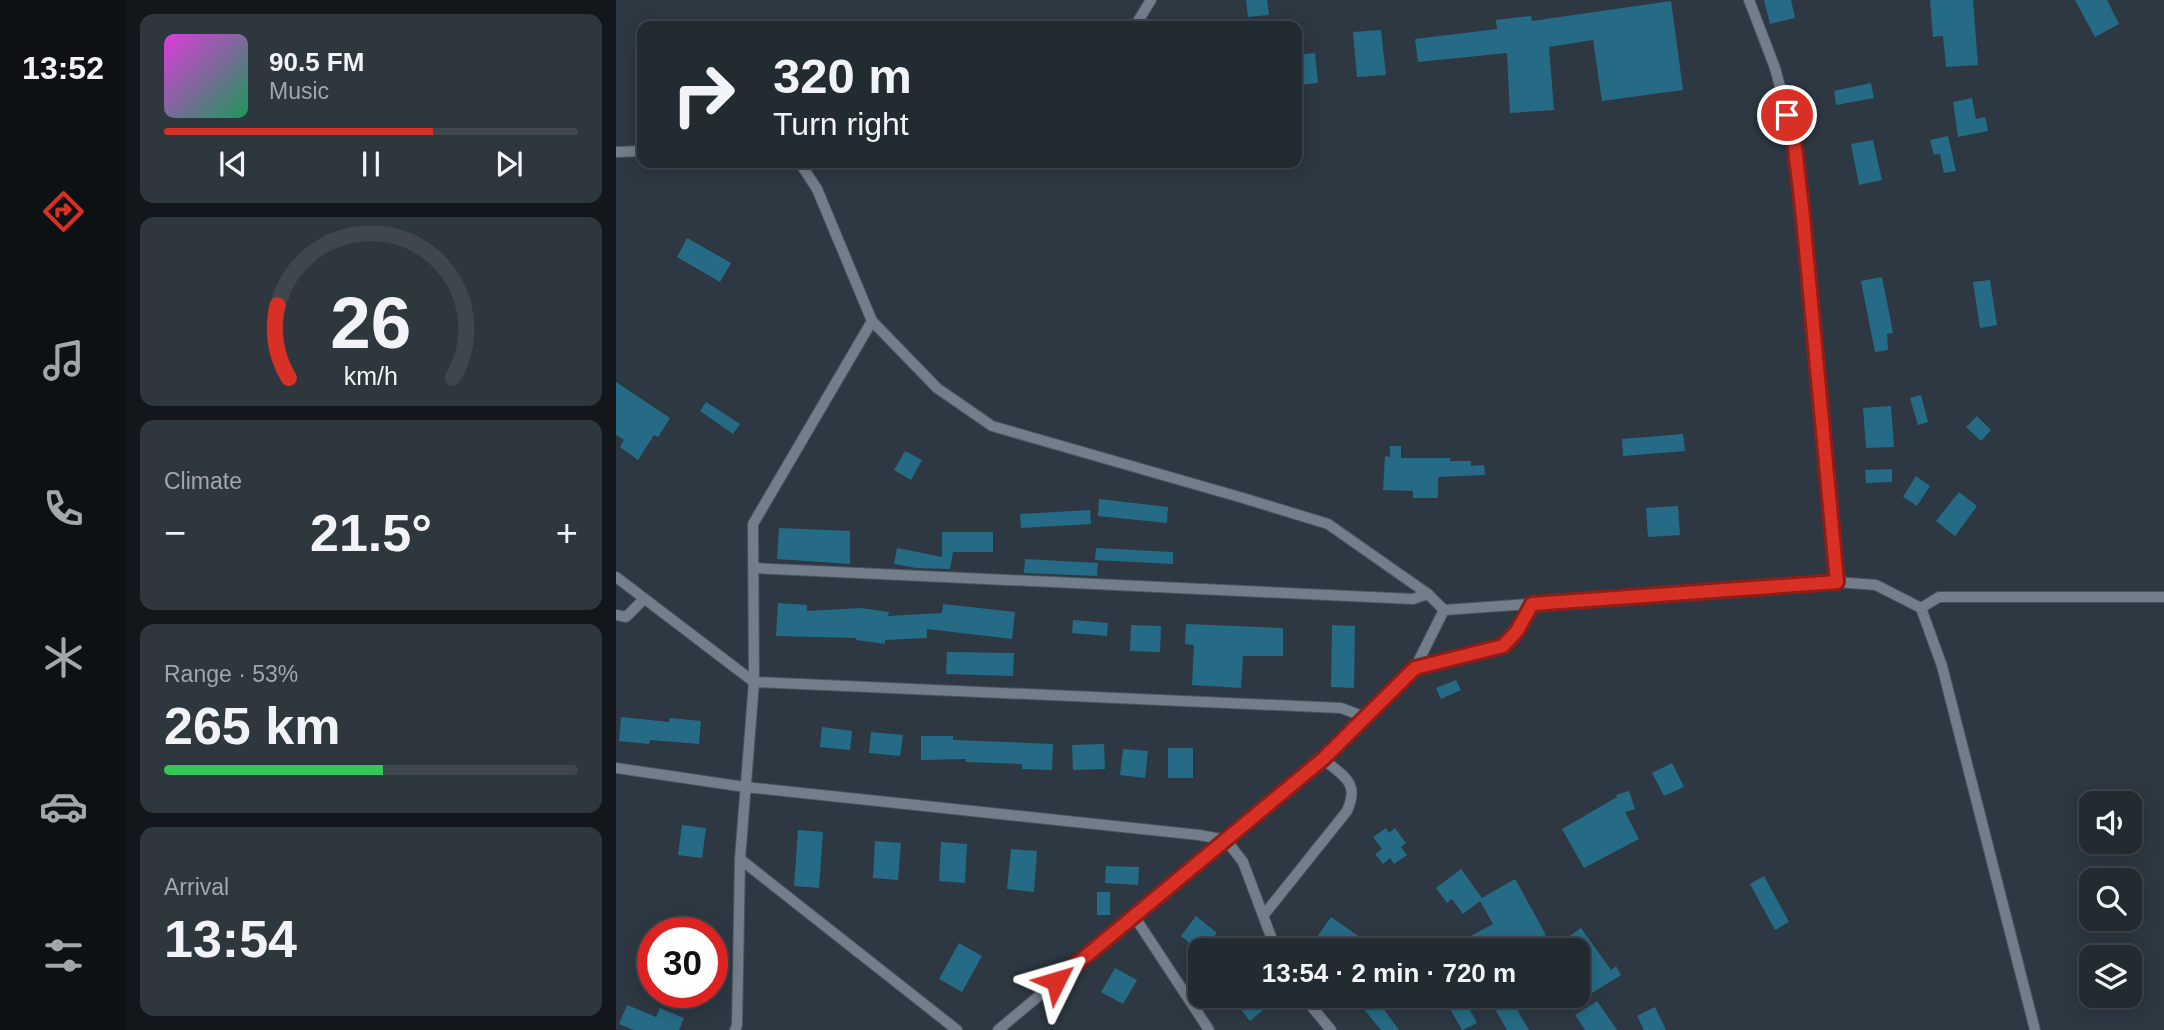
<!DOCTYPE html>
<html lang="en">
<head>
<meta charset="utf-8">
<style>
	body { margin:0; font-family:Helvetica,sans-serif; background:#2e363e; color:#f1f3f6; height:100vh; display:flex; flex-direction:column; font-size:26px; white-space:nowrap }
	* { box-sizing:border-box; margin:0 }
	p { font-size:23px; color:#a2a7ac }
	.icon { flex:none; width:38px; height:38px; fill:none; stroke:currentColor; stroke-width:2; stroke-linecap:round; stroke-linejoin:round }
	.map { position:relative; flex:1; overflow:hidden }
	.side { display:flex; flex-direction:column; gap:14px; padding:14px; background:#13171c; width:490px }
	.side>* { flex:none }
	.banner { position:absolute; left:21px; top:21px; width:665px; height:147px; border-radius:14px; box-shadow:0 4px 18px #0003,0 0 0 2px #3f464d; background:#222a32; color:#f1f3f6; overflow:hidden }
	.tools { position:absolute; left:1463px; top:791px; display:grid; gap:14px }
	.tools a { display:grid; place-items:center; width:63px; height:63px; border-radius:14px; background:#222a32; box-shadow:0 4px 18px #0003,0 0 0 2px #3f464d; font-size:35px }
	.speed { position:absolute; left:21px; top:917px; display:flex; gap:14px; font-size:35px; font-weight:700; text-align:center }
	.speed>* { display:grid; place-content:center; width:91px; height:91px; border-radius:50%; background:#222a32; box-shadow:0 4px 18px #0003,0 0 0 2px #3f464d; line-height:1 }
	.speed .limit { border:10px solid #d22; background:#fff; color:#111 }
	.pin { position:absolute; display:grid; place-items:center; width:60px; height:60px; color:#fff; margin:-30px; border:4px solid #fff; border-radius:50%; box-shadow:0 2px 7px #0007 }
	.me { position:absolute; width:77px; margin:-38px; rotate:50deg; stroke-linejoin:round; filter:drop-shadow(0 0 5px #0008) }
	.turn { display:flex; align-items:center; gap:24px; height:147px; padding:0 21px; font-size:32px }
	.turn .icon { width:91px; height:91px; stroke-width:2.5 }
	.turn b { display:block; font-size:49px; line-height:60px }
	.big { font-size:52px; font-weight:700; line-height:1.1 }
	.side .tile { flex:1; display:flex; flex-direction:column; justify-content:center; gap:10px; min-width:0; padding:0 24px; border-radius:14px; background:#2e363e }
	.side .dial { align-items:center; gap:0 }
	.dial svg { height:182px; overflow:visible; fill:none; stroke:#3f464d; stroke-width:7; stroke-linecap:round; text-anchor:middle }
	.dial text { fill:#f1f3f6; stroke:none }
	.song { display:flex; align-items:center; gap:21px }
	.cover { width:84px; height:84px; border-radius:10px; background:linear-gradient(135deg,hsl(300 70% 55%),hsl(150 70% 35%)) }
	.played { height:7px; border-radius:4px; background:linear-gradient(90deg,#d93025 65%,#3f464d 65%) }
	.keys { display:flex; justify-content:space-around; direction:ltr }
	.heat { display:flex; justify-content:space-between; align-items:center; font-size:38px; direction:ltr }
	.charge { height:10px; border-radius:5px; background:linear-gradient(90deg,#34c759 53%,#3f464d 0) }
	.trip { position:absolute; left:572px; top:938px; width:402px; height:70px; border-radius:14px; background:#222a32; box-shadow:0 4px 18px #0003,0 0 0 2px #3f464d; font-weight:700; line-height:70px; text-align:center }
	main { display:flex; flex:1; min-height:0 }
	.tabs { display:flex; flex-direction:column; width:126px; justify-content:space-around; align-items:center; background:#0e1114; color:#a2a7ac }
	.tabs .icon { width:49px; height:49px }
	.tabs .selected { color:#d93025 }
	.tabs b { font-size:32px; color:#f1f3f6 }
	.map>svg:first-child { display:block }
	.building { fill:#266b85 }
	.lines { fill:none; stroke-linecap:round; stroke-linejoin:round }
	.street-casing { stroke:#4b545e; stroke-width:12 }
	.street { stroke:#727e8a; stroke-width:10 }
	.route-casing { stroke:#8d1f18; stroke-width:18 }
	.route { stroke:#d93025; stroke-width:12 }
</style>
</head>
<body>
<main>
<nav class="tabs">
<b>13:52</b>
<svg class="icon selected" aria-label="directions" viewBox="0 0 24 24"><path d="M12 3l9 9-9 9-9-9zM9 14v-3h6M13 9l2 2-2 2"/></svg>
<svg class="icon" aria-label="music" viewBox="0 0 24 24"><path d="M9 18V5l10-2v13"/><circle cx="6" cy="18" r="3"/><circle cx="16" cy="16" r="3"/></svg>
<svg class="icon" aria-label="phone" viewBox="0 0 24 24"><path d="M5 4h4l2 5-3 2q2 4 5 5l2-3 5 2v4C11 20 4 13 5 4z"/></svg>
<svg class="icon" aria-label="climate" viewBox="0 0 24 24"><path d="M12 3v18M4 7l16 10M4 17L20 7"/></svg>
<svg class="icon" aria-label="car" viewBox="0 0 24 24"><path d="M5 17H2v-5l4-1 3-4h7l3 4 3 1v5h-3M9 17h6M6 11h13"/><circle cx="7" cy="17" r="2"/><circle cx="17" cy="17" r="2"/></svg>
<svg class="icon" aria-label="filters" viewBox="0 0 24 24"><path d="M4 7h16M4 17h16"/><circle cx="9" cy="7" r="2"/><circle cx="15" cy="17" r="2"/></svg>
</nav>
<section class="side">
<div class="tile">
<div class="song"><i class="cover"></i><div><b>90.5 FM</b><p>Music</p></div></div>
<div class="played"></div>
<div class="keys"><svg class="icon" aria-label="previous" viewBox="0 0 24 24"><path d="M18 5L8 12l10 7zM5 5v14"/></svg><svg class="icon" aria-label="pause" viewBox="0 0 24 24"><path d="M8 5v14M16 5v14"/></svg><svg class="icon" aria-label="next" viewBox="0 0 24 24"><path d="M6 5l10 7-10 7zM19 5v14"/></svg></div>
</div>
<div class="tile dial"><svg viewBox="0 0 100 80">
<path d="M14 69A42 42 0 1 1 86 69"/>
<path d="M14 69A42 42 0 0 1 9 37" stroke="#d93025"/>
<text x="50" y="56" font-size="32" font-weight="700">26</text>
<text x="50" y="72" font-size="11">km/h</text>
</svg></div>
<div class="tile"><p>Climate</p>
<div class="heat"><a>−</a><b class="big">21.5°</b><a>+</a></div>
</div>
<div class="tile"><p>Range · 53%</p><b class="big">265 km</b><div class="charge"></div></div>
<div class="tile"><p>Arrival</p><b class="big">13:54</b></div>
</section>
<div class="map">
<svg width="1548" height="1030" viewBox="0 0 1548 1030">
	<rect width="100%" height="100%" fill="#2d3843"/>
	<path class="building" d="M630,0h21l2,15 -21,2z
		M1148,0h27l4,18 -25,6z
		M1314,0h43l5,65 -32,2 -3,-31 -10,1z
		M1459,0h32l12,24 -24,13z
		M1055,1l12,89 -81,11 -9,-61 -44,7 5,63 -44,3 -3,-60 -89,9 -3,-23 82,-10 -1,-9 35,-4 1,5z
		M765,30l5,45 -29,2 -4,-45z
		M699,53l3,30 -21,2v-30z
		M1255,83l3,15 -38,7 -2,-14z
		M1356,98l4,21 9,-2 3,14 -30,6 -5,-35z
		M1332,136l8,35 -12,2 -4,-19 -6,1 -4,-15z
		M1257,140l9,40 -23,5 -8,-41z
		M71,238l44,25 -11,19 -43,-25z
		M1266,277l11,56 -6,1 1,16 -13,2 -14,-71z
		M1374,280l7,45 -17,3 -7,-46z
		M0,382l54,36 -12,19 -4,-2 -16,25 -18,-13 4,-7 -8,-5z
		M1305,395l7,27 -10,3 -8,-27z
		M90,402l34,22 -7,10 -33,-23z
		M1275,406l3,41 -28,1 -3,-40z
		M1361,416l14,14 -10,11 -15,-14z
		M1067,434l2,17 -62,5 -1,-17z
		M774,446h11v12h49v3h21v5l13,-1 1,10 -47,2v21h-25v-7l-30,-1 2,-34 5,1z
		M289,451l17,9 -11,20 -17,-10z
		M1276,469v13l-26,1 -1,-13z
		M1300,476l14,10 -13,20 -14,-9z
		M1343,492l18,14 -22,30 -19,-15z
		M483,499l69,8 -1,16 -69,-7z
		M1062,506l2,29 -32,2 -2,-29z
		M474,510l1,14 -70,4 -1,-14z
		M163,528l71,3v33l-73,-5z
		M326,532h51v20h-40l-3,17 -34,-1 -22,-4 3,-16 45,9z
		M480,548l77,4v12l-78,-4z
		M409,559l73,4 -1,13 -73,-3z
		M162,603l29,2v6l54,-3 28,4 -1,4 54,-3 1,-9 72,8 -3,27 -85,-10v9l-42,2v4l-29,-4v-2l-80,-2z
		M457,620l35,3 -1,13 -35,-3z
		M570,624l97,4v28h-40l-2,32 -49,-3 2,-40 -9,-1z
		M515,625l30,1 -1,26 -30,-1z
		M716,625l23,1 -1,62 -23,-1z
		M331,652l67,1 -1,23 -67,-2z
		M840,680l5,10 -20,9 -5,-11z
		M5,717l48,5 1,-4 31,3 -2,23 -49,-4 -1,4 -30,-3z
		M206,727l30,4 -2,19 -30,-3z
		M255,732l32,3 -3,21 -31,-3z
		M305,736h32v4l100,4 -1,26 -30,-1v-5l-56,-2v-3l-45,1z
		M488,744l1,25 -32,1 -1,-25z
		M552,748h25v30h-25z
		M507,749l25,2 -3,27 -25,-3z
		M1056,763l12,24 -20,9 -12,-23z
		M1013,791l6,18 -10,3 14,27 -55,29 -22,-39 55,-32 -1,-2z
		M66,825l24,3 -4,30 -24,-3z
		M770,828l3,5 6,-5 11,15 -5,4 6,8 -13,9 -4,-6 -7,6 -8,-10 7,-5 -9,-12z
		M182,830l25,2 -4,56 -25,-2z
		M259,841l26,2 -3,37 -25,-2z
		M325,842l26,2 -2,39 -26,-2z
		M395,849l26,2 -3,41 -27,-3z
		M490,866l33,1 -1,18 -33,-2z
		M845,869l21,29 33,-19 31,56 -27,15h-75l49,-26 -13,-23 -17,13 -11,-15 -5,4 -11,-15z
		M1148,876l25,46 -14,8 -25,-46z
		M481,892h13v23h-13z
		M580,916l21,17 -17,19 -19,-16z
		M715,917l33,23 -7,10h-22l-18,-13z
		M965,928l30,42 5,-4 5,9 -32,20 -5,-9 5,-3 -11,-14v-19h-13l-5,-7z
		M343,943l23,13 -20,36 -23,-13z
		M499,968l22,12 -14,24 -22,-12z
		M614,996h28l9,11 -17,14z
		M737,996h21l25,34h-18z
		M848,996h45l20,34h-22l-19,-33 -19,11 8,15 -15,7 -14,-25z
		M981,1001l20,29h-32l-10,-15z
		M11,1005l29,12 4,-9 24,10 -5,12h-45l-15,-6z
		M1039,1007l11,23h-22l-7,-14z"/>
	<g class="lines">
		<g class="street-casing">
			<path id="street" d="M1133,0l26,68 19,71 9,78 34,365
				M519,26l16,-26
				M0,152l26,-1
				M184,163l17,26 55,132 65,67 55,38 251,72 85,26 100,70 16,16 393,-28 39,3 45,23 21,58 93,364
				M137,568l660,31 15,-5
				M0,577l138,105 587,26 24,9
				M1305,608l18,-11h225
				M0,615l10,2 18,-18
				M799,668l88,-22 14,-15 15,-27
				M0,768l129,19 454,48 27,5 17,22 33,88
				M124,859l217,171
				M518,916l75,114
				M647,916l84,-105c13,-29 -3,-34 -24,-52
				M687,996l28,34
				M119,1030l2,-5 3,-166 14,-177 -1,-158 119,-203
				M382,1030l325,-271 92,-91 29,-58"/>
		</g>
		<use href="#street" class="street"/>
	</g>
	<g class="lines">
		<g class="route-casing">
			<path id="route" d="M440,981l267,-222 92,-91 88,-22 14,-15 15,-27 305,-22 -34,-365 -9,-78 -7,-24"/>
		</g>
		<use href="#route" class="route"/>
	</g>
</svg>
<div class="tools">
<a><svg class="icon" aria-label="sound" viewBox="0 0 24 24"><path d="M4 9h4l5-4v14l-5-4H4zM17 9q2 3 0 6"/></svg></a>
<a><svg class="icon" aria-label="search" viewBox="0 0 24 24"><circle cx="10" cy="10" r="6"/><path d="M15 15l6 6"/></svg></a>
<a><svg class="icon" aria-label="layers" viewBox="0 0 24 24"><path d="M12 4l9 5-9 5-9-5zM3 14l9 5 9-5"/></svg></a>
</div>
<div class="speed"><div class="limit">30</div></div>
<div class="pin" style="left:1171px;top:115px;background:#d93025"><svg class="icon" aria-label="arrive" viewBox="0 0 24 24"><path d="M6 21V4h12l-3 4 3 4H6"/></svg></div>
<svg class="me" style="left:440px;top:981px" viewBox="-20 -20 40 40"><path d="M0-17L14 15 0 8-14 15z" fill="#d93025" stroke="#fff" stroke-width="4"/></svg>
<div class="trip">13:54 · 2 min · 720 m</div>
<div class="banner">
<div class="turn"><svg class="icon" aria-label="right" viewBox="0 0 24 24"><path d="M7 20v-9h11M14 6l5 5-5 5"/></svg><div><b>320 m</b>Turn right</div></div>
</div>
</div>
</main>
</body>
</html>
